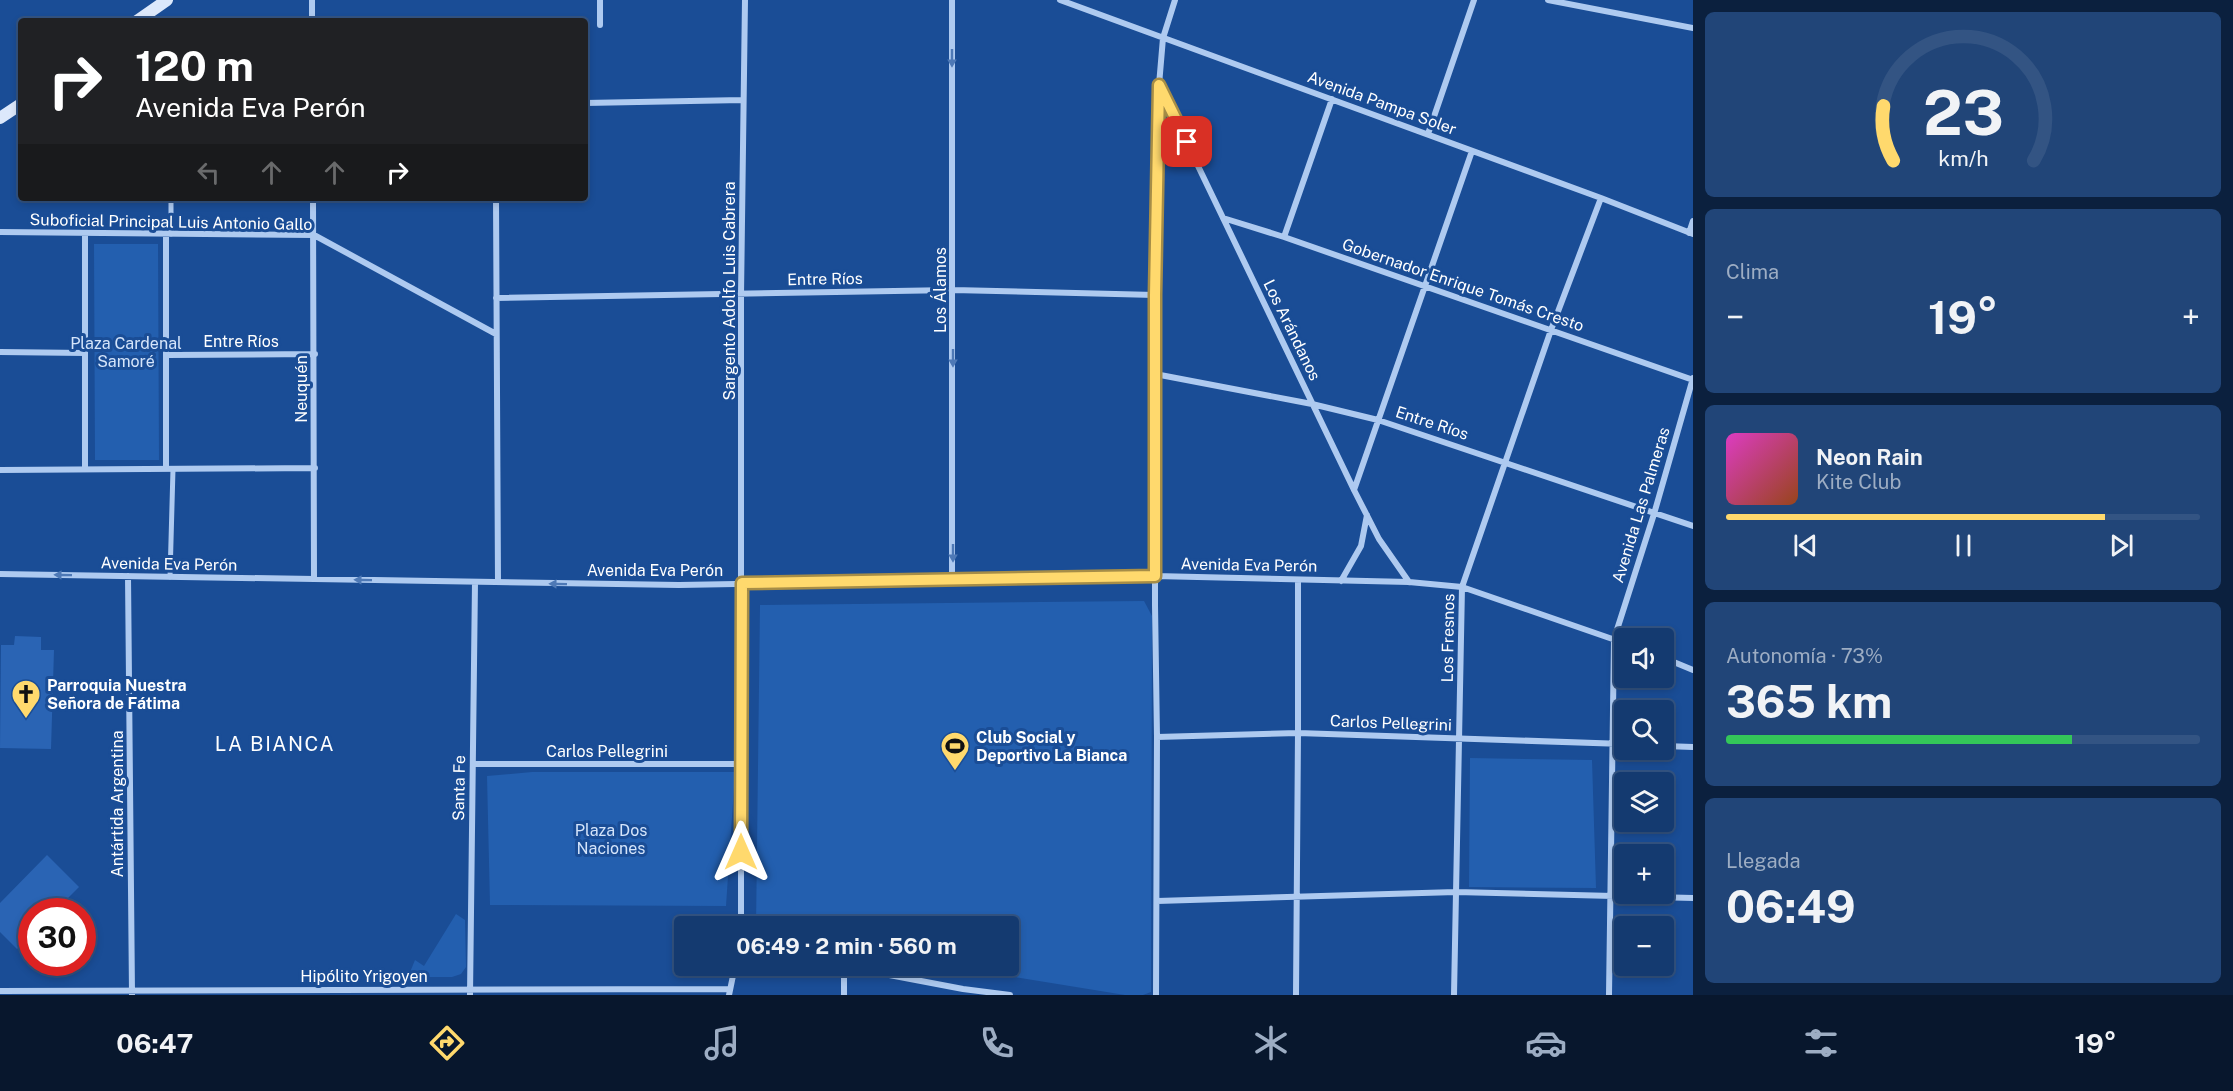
<!DOCTYPE html>
<html lang="es">
<head>
<meta charset="utf-8">
<style>
	body { margin:0; font-family:"Public Sans",sans-serif; background:#214578; color:#f1f3f6; height:100vh; display:flex; flex-direction:column; font-size:22px; white-space:nowrap }
	* { box-sizing:border-box; margin:0 }
	p { font-size:20px; color:#9dadc3 }
	.icon { flex:none; width:33px; height:33px; fill:none; stroke:currentColor; stroke-width:2; stroke-linecap:round; stroke-linejoin:round }
	.map { position:relative; flex:1; overflow:hidden }
	.panel { display:flex; flex-direction:column; gap:12px; padding:12px; background:#0b203e; width:540px }
	.panel>* { flex:none }
	.banner { position:absolute; left:18px; top:18px; width:570px; height:183px; border-radius:6px; box-shadow:0 3px 9px #0003,0 0 0 2px #335483; background:#202124; color:#fff; overflow:hidden }
	.controls { position:absolute; left:1614px; top:628px; display:grid; gap:12px }
	.controls a { display:grid; place-items:center; width:60px; height:60px; border-radius:6px; background:#143a70; box-shadow:0 3px 9px #0003,0 0 0 2px #335483; font-size:30px }
	.speed { position:absolute; left:18px; top:898px; display:flex; gap:12px; font-size:30px; font-weight:700; text-align:center }
	.speed>* { display:grid; place-content:center; width:78px; height:78px; border-radius:50%; background:#143a70; box-shadow:0 3px 9px #0003,0 0 0 2px #335483; line-height:1 }
	.speed .limit { border:9px solid #d22; background:#fff; color:#111 }
	.pin { position:absolute; display:grid; place-items:center; width:51px; height:51px; color:#fff; margin:-26px; border-radius:12px; box-shadow:0 3px 9px #0006 }
	.me { position:absolute; width:66px; margin:-33px; rotate:0deg; stroke-linejoin:round; filter:drop-shadow(0 0 4px #0008) }
	.turn { display:flex; align-items:center; gap:21px; height:126px; padding:0 18px; font-size:27px }
	.turn .icon { width:78px; height:78px; stroke-width:2.5 }
	.turn b { display:block; font-size:42px; line-height:51px }
	.lanes { display:flex; align-items:center; height:57px; padding:0 18px; background:#0003; justify-content:center; gap:30px; direction:ltr }
	.lanes .off { opacity:.35 }
	.big { font-size:45px; font-weight:700; line-height:1.1 }
	.panel .card { flex:1; display:flex; flex-direction:column; justify-content:center; gap:9px; min-width:0; padding:0 21px; border-radius:9px; background:#214578 }
	.panel .dial { align-items:center; gap:0 }
	.dial svg { height:156px; overflow:visible; fill:none; stroke:#335483; stroke-width:7; stroke-linecap:round; text-anchor:middle }
	.dial text { fill:#f1f3f6; stroke:none }
	.song { display:flex; align-items:center; gap:18px }
	.cover { width:72px; height:72px; border-radius:9px; background:linear-gradient(135deg,hsl(310 70% 55%),hsl(20 70% 35%)) }
	.played { height:6px; border-radius:3px; background:linear-gradient(90deg,#ffd96d 80%,#335483 80%) }
	.keys { display:flex; justify-content:space-around; direction:ltr }
	.heat { display:flex; justify-content:space-between; align-items:center; font-size:33px; direction:ltr }
	.charge { height:9px; border-radius:4px; background:linear-gradient(90deg,#34c759 73%,#335483 0) }
	.trip { position:absolute; left:674px; top:916px; width:345px; height:60px; border-radius:6px; background:#143a70; box-shadow:0 3px 9px #0003,0 0 0 2px #335483; font-weight:700; line-height:60px; text-align:center }
	.menu { display:flex; height:96px; justify-content:space-around; align-items:center; background:#08172d; color:#9dadc3 }
	.menu .icon { width:42px; height:42px }
	.menu .on { color:#ffd96d }
	.menu b { font-size:27px; color:#f1f3f6 }
	main { display:flex; flex:1; min-height:0 }
	.map>svg:first-child { display:block }
	.green { fill:#235faf }
	.building { fill:#2a64b4 }
	.lines { fill:none; stroke-linecap:round; stroke-linejoin:round }
	.pedestrian { stroke:#aecaf0; stroke-width:5 }
	.minor { stroke:#aecaf0; stroke-width:6 }
	.secondary { stroke:#dce8fb; stroke-width:12 }
	.oneway { fill:#4e79b6 }
	.route-casing { stroke:#a68d47; stroke-width:15 }
	.route { stroke:#ffd96d; stroke-width:10 }
	.labels { text-anchor:middle; dominant-baseline:central; stroke-width:6; stroke-linejoin:round; paint-order:stroke }
	.street-label { font-size:16px; fill:#fff; stroke:#1a4d96 }
	.park-label { font-size:16px; fill:#d5e5fb; stroke:#1a4d96 }
	.poi-label { font-size:16px; font-weight:bold; fill:#fff; stroke:#1a4d96; text-anchor:start }
	.quarter-label { font-size:20px; letter-spacing:1.5px; fill:#fff; stroke:#1a4d96 }
</style>
</head>
<body>
<main>
<div class="map">
<svg width="1693" height="995" viewBox="0 0 1693 995">
	<rect width="100%" height="100%" fill="#1a4d96"/>
	<path class="green" d="M94,244h64l1,216h-64z
		M1144,601l8,15 -1,376 -8,3h-18l-177,-29h60v-39h-252l4,-322z
		M1470,758l122,2 4,128 -127,-1z
		M532,772h203l-9,134 -236,-1 -3,-129z
		M456,914l9,6 1,47 -5,7 -9,3h-44l7,-17 9,6z"/>
	<path class="building" d="M15,636l26,1v13h13l-3,99 -51,-1 1,-103h13z
		M47,855l32,32 -25,25h-22v22l-15,15 -17,-17v-29z"/>
	<g class="lines">
		<path class="pedestrian" d="M171,234v-36
			M170,577l3,-108"/>
		<path class="minor" d="M312,0v21
			M952,0v580
			M1060,0l541,198 92,36
			M1548,0l145,28
			M600,25v-25
			M1160,87l194,403 25,49 30,43
			M585,103l158,-3
			M1428,134l46,-134
			M313,198l1,381
			M496,198l2,384
			M1223,218l61,19 409,143
			M0,232l314,3 182,99
			M85,233v236
			M1689,233l4,-12
			M166,234v235
			M1284,237l48,-138
			M496,298l457,-8 202,5
			M0,352l85,1
			M167,355l148,-1
			M1155,374l157,30 66,16 315,106
			M0,470l315,-2
			M1354,490l118,-339
			M0,574l679,11 476,-9 254,6 53,5 162,56
			M128,576l4,418
			M1341,581l20,-35 6,-31
			M1664,658l29,12
			M1157,737l141,-4 326,11
			M1664,746l29,1
			M473,764h268
			M1157,901l299,-9 237,6
			M741,927v-632l4,-295
			M842,966l121,23 47,6
			M0,991l729,-2
			M470,995l5,-413
			M729,995l6,-29
			M844,995v-29
			M1156,995l1,-258 -2,-132v-310l4,-210 4,-47 12,-38
			M1296,995l2,-262v-153
			M1454,995l8,-408 89,-257 50,-132
			M1609,995l5,-356 40,-125 39,-136"/>
		<path class="secondary" d="M137,21l30,-21
			M0,118l21,-14"/>
	</g>
	<defs><path id="oneway-solid" d="M-6-.8H1V-3.2L6.5 0L1 3.2V.8H-6Z" transform="scale(1.5)"/></defs>
	<g class="oneway">
		<use href="#oneway-solid" transform="translate(952 58) rotate(90)"/>
		<use href="#oneway-solid" transform="translate(953 358) rotate(90)"/>
		<use href="#oneway-solid" transform="translate(953 553) rotate(90)"/>
		<use href="#oneway-solid" transform="translate(63 575) rotate(-179)"/>
		<use href="#oneway-solid" transform="translate(363 580) rotate(-179)"/>
		<use href="#oneway-solid" transform="translate(558 584) rotate(-179)"/>
	</g>
	<g class="lines">
		<g class="route-casing">
			<path id="route" d="M741,852l1,-269 413,-7v-281l4,-210 28,57"/>
		</g>
		<use href="#route" class="route"/>
	</g>
	<defs>
		<g id="church-pin" transform="scale(1.5)"><path d="M0 17L-7.5 6A9.5 9.5 0 1 1 7.5 6Z" fill="#ffd96d" stroke="#1a4d96"/><path d="M-1.2-6h2.4v3.5h3.3v2.4h-3.3V6h-2.4V-.1h-3.3v-2.4h3.3Z" fill="#111"/></g>
		<g id="stadium-pin" transform="scale(1.5)"><path d="M0 17L-7.5 6A9.5 9.5 0 1 1 7.5 6Z" fill="#ffd96d" stroke="#1a4d96"/><path d="M0-5a6.5 5 0 1 0 0 10a6.5 5 0 1 0 0-10ZM-3.5-1.8h7v3.6h-7Z" fill="#111"/></g>
	</defs>
	<g fill-rule="evenodd">
		<use href="#church-pin" x="26" y="694"/>
		<use href="#stadium-pin" x="955" y="746"/>
	</g>
	<g class="labels">
		<g class="street-label">
			<text transform="translate(1382 103) rotate(20)">Avenida Pampa Soler</text>
			<text transform="translate(171 222) rotate(1)">Suboficial Principal Luis Antonio Gallo</text>
			<text transform="translate(825 279) rotate(-1)">Entre Ríos</text>
			<text transform="translate(1463 285) rotate(19)">Gobernador Enrique Tomás Cresto</text>
			<text transform="translate(940 290) rotate(-90)">Los Álamos</text>
			<text transform="translate(729 291) rotate(-90)">Sargento Adolfo Luis Cabrera</text>
			<text transform="translate(1292 330) rotate(64)">Los Arándanos</text>
			<text x="241" y="341">Entre Ríos</text>
			<text transform="translate(301 389) rotate(-90)">Neuquén</text>
			<text transform="translate(1432 423) rotate(18)">Entre Ríos</text>
			<text transform="translate(1641 505) rotate(-73)">Avenida Las Palmeras</text>
			<text transform="translate(169 564) rotate(1)">Avenida Eva Perón</text>
			<text transform="translate(1249 565) rotate(1)">Avenida Eva Perón</text>
			<text x="655" y="570">Avenida Eva Perón</text>
			<text transform="translate(1448 638) rotate(-89)">Los Fresnos</text>
			<text transform="translate(1391 723) rotate(2)">Carlos Pellegrini</text>
			<text x="607" y="751">Carlos Pellegrini</text>
			<text transform="translate(459 788) rotate(-89)">Santa Fe</text>
			<text transform="translate(117 804) rotate(-90)">Antártida Argentina</text>
			<text x="364" y="976">Hipólito Yrigoyen</text>
		</g>
		<g class="park-label">
			<text x="126" y="343">Plaza Cardenal<tspan x="126" dy="18">Samoré</tspan></text>
			<text x="611" y="830">Plaza Dos<tspan x="611" dy="18">Naciones</tspan></text>
		</g>
		<g class="poi-label">
			<text x="47" y="685">Parroquia Nuestra<tspan x="47" dy="18">Señora de Fátima</tspan></text>
			<text x="976" y="737">Club Social y<tspan x="976" dy="18">Deportivo La Bianca</tspan></text>
		</g>
		<g class="quarter-label">
			<text x="275" y="744">LA BIANCA</text>
		</g>
	</g>
</svg>
<div class="controls">
<a><svg class="icon" aria-label="sound" viewBox="0 0 24 24"><path d="M4 9h4l5-4v14l-5-4H4zM17 9q2 3 0 6"/></svg></a>
<a><svg class="icon" aria-label="search" viewBox="0 0 24 24"><circle cx="10" cy="10" r="6"/><path d="M15 15l6 6"/></svg></a>
<a><svg class="icon" aria-label="layers" viewBox="0 0 24 24"><path d="M12 4l9 5-9 5-9-5zM3 14l9 5 9-5"/></svg></a>
<a>+</a>
<a>−</a>
</div>
<div class="speed"><div class="limit">30</div></div>
<div class="pin" style="left:1187px;top:142px;background:#d93025"><svg class="icon" aria-label="arrive" viewBox="0 0 24 24"><path d="M6 21V4h12l-3 4 3 4H6"/></svg></div>
<svg class="me" style="left:741px;top:852px" viewBox="-20 -20 40 40"><path d="M0-17L14 15 0 8-14 15z" fill="#ffd96d" stroke="#fff" stroke-width="4"/></svg>
<div class="trip">06:49 · 2 min · 560 m</div>
<div class="banner">
<div class="turn"><svg class="icon" aria-label="right" viewBox="0 0 24 24"><path d="M7 20v-9h11M14 6l5 5-5 5"/></svg><div><b>120 m</b>Avenida Eva Perón</div></div>
<div class="lanes"><svg class="icon off" aria-label="left" viewBox="0 0 24 24"><path d="M17 20v-9H6M10 6l-5 5 5 5"/></svg><svg class="icon off" aria-label="ahead" viewBox="0 0 24 24"><path d="M12 20V5M6 11l6-6 6 6"/></svg><svg class="icon off" aria-label="ahead" viewBox="0 0 24 24"><path d="M12 20V5M6 11l6-6 6 6"/></svg><svg class="icon" aria-label="right" viewBox="0 0 24 24"><path d="M7 20v-9h11M14 6l5 5-5 5"/></svg></div>
</div>
</div>
<section class="panel">
<div class="card dial"><svg viewBox="0 0 100 80">
<path d="M14 69A42 42 0 1 1 86 69"/>
<path d="M14 69A42 42 0 0 1 9 41" stroke="#ffd96d"/>
<text x="50" y="56" font-size="32" font-weight="700">23</text>
<text x="50" y="72" font-size="11">km/h</text>
</svg></div>
<div class="card"><p>Clima</p>
<div class="heat"><a>−</a><b class="big">19°</b><a>+</a></div>
</div>
<div class="card">
<div class="song"><i class="cover"></i><div><b>Neon Rain</b><p>Kite Club</p></div></div>
<div class="played"></div>
<div class="keys"><svg class="icon" aria-label="previous" viewBox="0 0 24 24"><path d="M18 5L8 12l10 7zM5 5v14"/></svg><svg class="icon" aria-label="pause" viewBox="0 0 24 24"><path d="M8 5v14M16 5v14"/></svg><svg class="icon" aria-label="next" viewBox="0 0 24 24"><path d="M6 5l10 7-10 7zM19 5v14"/></svg></div>
</div>
<div class="card"><p>Autonomía · 73%</p><b class="big">365 km</b><div class="charge"></div></div>
<div class="card"><p>Llegada</p><b class="big">06:49</b></div>
</section>
</main>
<nav class="menu">
<b>06:47</b>
<svg class="icon on" aria-label="directions" viewBox="0 0 24 24"><path d="M12 3l9 9-9 9-9-9zM9 14v-3h6M13 9l2 2-2 2"/></svg>
<svg class="icon" aria-label="music" viewBox="0 0 24 24"><path d="M9 18V5l10-2v13"/><circle cx="6" cy="18" r="3"/><circle cx="16" cy="16" r="3"/></svg>
<svg class="icon" aria-label="phone" viewBox="0 0 24 24"><path d="M5 4h4l2 5-3 2q2 4 5 5l2-3 5 2v4C11 20 4 13 5 4z"/></svg>
<svg class="icon" aria-label="climate" viewBox="0 0 24 24"><path d="M12 3v18M4 7l16 10M4 17L20 7"/></svg>
<svg class="icon" aria-label="car" viewBox="0 0 24 24"><path d="M5 17H2v-5l4-1 3-4h7l3 4 3 1v5h-3M9 17h6M6 11h13"/><circle cx="7" cy="17" r="2"/><circle cx="17" cy="17" r="2"/></svg>
<svg class="icon" aria-label="filters" viewBox="0 0 24 24"><path d="M4 7h16M4 17h16"/><circle cx="9" cy="7" r="2"/><circle cx="15" cy="17" r="2"/></svg>
<b>19°</b>
</nav>
</body>
</html>
